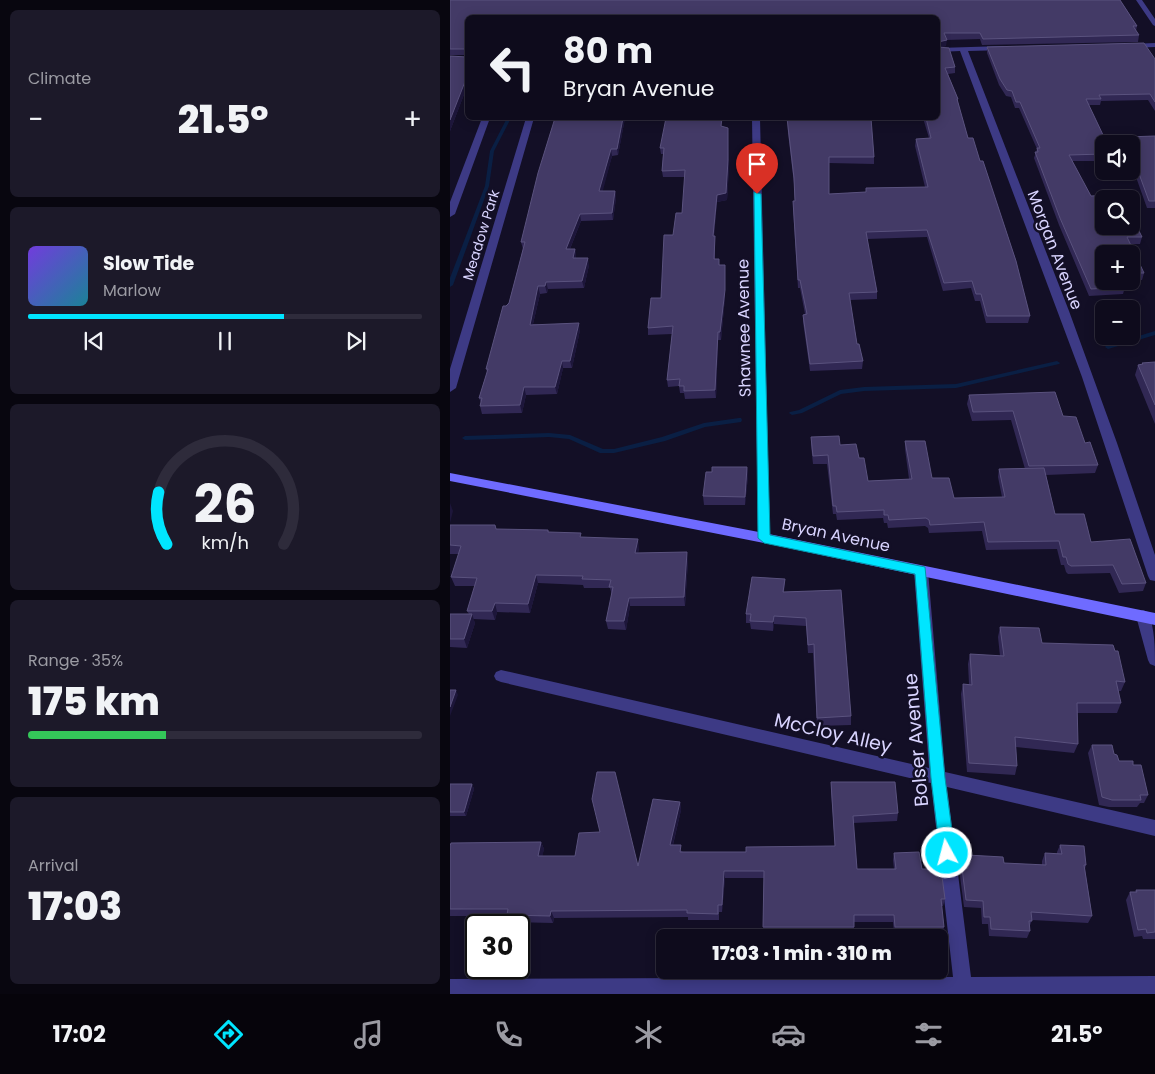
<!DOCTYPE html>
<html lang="en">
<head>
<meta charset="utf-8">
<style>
	body { margin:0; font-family:Poppins,sans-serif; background:#1c1929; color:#f1f3f6; height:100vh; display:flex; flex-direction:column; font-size:19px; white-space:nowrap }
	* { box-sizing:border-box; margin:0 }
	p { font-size:16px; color:#9b9ba3 }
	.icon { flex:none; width:28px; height:28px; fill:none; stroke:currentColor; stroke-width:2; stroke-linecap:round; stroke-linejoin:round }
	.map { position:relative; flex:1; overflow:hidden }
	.sheet { display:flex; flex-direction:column; gap:10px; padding:10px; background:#08060f; width:450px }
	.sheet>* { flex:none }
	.guide { position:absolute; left:15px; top:15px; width:475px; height:105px; border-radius:8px; box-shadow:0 2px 12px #0003,0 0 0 1px #2e2b3b; background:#0e0b1c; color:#f1f3f6; overflow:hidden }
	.tools { position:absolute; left:645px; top:135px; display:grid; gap:10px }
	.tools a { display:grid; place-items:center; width:45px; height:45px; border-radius:8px; background:#0e0b1c; box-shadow:0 2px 12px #0003,0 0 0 1px #2e2b3b; font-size:25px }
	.speed { position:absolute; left:15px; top:914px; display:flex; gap:10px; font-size:25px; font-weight:700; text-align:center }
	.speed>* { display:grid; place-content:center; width:65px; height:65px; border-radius:50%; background:#0e0b1c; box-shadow:0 2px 12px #0003,0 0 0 1px #2e2b3b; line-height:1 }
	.speed .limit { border:2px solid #111; border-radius:8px; background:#fff; color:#111 }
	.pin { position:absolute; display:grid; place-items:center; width:42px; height:42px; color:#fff; margin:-51px -21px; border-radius:50% 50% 50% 0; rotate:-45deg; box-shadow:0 0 5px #0007 }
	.pin .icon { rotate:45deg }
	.me { position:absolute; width:55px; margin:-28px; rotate:353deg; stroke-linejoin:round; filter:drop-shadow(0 0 4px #0008) }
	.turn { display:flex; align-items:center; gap:18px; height:105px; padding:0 15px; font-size:22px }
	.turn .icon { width:65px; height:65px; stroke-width:2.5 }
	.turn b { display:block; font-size:35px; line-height:42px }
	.big { font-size:38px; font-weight:800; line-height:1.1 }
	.sheet .tile { flex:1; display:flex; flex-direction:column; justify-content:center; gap:8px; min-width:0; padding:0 18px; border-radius:8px; background:#1c1929 }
	.sheet .dial { align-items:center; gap:0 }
	.dial svg { height:130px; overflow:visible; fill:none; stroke:#2e2b3b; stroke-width:7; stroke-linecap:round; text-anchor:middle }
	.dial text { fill:#f1f3f6; stroke:none }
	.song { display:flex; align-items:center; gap:15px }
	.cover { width:60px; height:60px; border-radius:8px; background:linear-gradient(135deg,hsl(260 70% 55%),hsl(190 70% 35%)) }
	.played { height:5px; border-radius:2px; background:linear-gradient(90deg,#00e5ff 65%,#2e2b3b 65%) }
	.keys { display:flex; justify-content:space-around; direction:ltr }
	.heat { display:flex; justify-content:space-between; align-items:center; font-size:28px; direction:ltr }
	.charge { height:8px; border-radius:4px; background:linear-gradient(90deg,#34c759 35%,#2e2b3b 0) }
	.trip { position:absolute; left:206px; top:929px; width:292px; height:50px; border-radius:8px; background:#0e0b1c; box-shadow:0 2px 12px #0003,0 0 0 1px #2e2b3b; font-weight:800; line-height:50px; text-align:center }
	.tab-bar { display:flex; height:80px; justify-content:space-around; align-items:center; background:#06040b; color:#9b9ba3 }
	.tab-bar .icon { width:35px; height:35px }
	.tab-bar .on { color:#00e5ff }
	.tab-bar b { font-size:22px; color:#f1f3f6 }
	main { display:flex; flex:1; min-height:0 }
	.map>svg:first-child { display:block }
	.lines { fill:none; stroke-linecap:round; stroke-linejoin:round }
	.stream { fill:#0a1f44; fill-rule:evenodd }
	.street { fill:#3d3a85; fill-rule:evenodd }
	.secondary { fill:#6f6bff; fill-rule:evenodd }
	.wall { fill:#312854 }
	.shaded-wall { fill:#1d163a }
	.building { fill:#433a66; stroke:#5a527e }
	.route { fill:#00e5ff; stroke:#0095a6 }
	.labels { text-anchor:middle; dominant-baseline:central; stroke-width:5; stroke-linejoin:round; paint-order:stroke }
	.far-street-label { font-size:14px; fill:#d9d4ff; stroke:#130f26 }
	.street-label { font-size:16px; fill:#d9d4ff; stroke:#130f26 }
	.near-street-label { font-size:19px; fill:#d9d4ff; stroke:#130f26 }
</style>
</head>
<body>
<main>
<section class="sheet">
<div class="tile"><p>Climate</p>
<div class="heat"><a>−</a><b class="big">21.5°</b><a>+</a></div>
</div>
<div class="tile">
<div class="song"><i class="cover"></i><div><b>Slow Tide</b><p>Marlow</p></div></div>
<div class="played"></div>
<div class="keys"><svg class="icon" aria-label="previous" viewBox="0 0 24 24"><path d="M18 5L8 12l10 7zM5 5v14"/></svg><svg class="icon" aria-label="pause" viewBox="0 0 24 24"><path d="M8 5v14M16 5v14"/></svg><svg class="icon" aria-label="next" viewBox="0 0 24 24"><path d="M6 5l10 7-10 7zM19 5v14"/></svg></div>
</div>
<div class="tile dial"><svg viewBox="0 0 100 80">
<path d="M14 69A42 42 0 1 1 86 69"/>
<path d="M14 69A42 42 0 0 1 9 37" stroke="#00e5ff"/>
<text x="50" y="56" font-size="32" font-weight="700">26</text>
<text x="50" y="72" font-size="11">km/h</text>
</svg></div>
<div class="tile"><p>Range · 35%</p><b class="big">175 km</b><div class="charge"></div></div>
<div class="tile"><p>Arrival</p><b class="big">17:03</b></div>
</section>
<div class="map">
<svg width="705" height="994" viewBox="0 0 705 994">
	<rect width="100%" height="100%" fill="#130f26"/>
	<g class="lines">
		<path class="stream" d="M57,118h4l-17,33 -5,35 -36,99 -3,2v-9l35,-92 5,-35z
			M705,331v4l-47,14 -3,-2 1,-1z
			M607,361l3,2 -1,1 -103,24 -92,3 -23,3 -39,19 -10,2 -3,-2 1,-1 9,-2 41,-20 24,-3 92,-3z
			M289,418h2l1,2 -1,2 -36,5 -40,14 -51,12h-14l-31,-14 -20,-2 -84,3 -3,-2 3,-2 84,-3 21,2 33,14h11l48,-12 42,-14z"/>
		<path class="street" d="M686,0h6l13,19v7l-2,-1z
			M705,43v4l-25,1 -4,-2 4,-2z
			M553,46l4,2 -1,2 -38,1 101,260 48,132 38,112v26l-5,-1 -2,-4 -66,-199 -122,-326 -22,1v-4z
			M32,118h8l-35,96 -5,3v-15z
			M76,118h8l-78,270 -6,4v-23z
			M302,118h8l10,420 -1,3h-10l-1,-3z
			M471,566l5,1 2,4 17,201 210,48v16l-208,-49 24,190 184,-1v18h-705v-15l503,-2 -22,-194 -430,-101 -5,-2 -2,-4 2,-4 5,-2 428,98 -15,-197 2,-4z
			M693,610l5,2c7,17 7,36 7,54l-5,-2 -2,-4 -12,-44 2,-4z"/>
		<path class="secondary" d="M0,473l314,60 391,80v12l-391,-82 -314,-62z"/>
	</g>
	<path class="wall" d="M0,0h670l17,26 -1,5 3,4 -1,7 -156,3 -2,-6 -34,1v6l-6,1 9,1 6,19v6l-7,1 10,25v4l10,35h5l7,23h3l33,100 14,55 -2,7h-42l-6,-22h-5l-4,-13 -28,3 -16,-54 -60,2 10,53v7l-27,1 7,44h2l4,17 -1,8 -52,2 -7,-49v-7l2,-1 -5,-26h-2l-5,-80v-7h2l-1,-17 -6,-51 -1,-15h84l3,39v7l-45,-1v31l37,-2v-4l59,-1 -10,-41 1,-7 13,-1 -6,-20h15v-100h-470v66l-18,47v-75l17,1v-2h-17z
		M537,47l168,12v52l-7,-11 -47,1 -1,4h-11l15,39v17h-32l19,35 40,7 8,16 -2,7 5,11 -2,7h-10l14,29 -2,7h-11v-26h-27l21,33 -2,7 -34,2 -30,-71 -25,-67 3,-9 -18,-41h-4l-4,-11 -5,-1 -7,-11 -12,-32z
		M175,118l-7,37 -6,1 -10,35h13l1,7 -3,22 -32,1 -11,28h5l1,9 13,7 -5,23 -36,1 -1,4 -7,1 -7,30 47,6 -8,38h-9l-6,26 -31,1 -4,18 -40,1 -2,-8 1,-3 -2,-5 8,-26 -1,-3 20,-63 3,-3 14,-54 -2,-7z
		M272,126l7,41 -2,33 -10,2 -3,34 1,7v16l10,13v25l-4,43h-3l-2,58 -31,1 -1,-6h-4l-1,-7 -11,1 -1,-7 5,-46 -24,1v-7l13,-30 12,-63 9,-22 3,-36h-22l-1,-6 1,-17h-2l-1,-6z
		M705,136v72h-8l-16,-45v-19h-6l1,-7z
		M705,362v62l-20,-49 3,-10 4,-1v-1z
		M519,395l94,21 22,27 13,22 -3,8 -49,2 9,39 91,69 -3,8 -24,2 -9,-20 -42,1 -2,-2 -2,-7h-3l-4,-16 -71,1 -4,-19 -53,2 -1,-5 -3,-2 -37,2 -1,-5h-3l-1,-5 -46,2 -1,-6h-3l-6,-50h-14l-2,-19v-8l29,8 19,13 9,23 41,-2 -4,-30v-8l27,37 22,20 48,-1 -4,-20 1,-8h26l-14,-49 -39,1 -5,-17z
		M297,467l1,9 -3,29h-41l-1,-9 9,-24z
		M0,525l47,4 51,1 1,2 33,5 57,11 -1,5 50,8 -3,45h-55l-4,24 -18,-1 -2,-8 6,-26 -2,-7h-26l-1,-3 -45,-2 -8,30 -33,-1 -2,8 -22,-1 2,4 -8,25 -17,-1v-33h19l-2,-3 8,-25h-20l-4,-9 8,-23h-9z
		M335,579l-1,13 57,-2 10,126v9l-34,1 -4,-73h-5l-2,-27 -32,-2 -1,7 -22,-2 -1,-6h-4v-9z
		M550,627l42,16 73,8 10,31 -4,9h-3l3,12 -4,10h-40l1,31 -4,9 -58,-6 1,19 -2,9 -48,-3 -6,-78 2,-10h6l-1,-20 2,-10 30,2 -2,-19z
		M642,745l22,9 5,7 14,4 15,30 -4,8h-4l-3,4h-28l-10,-2 -11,-52z
		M381,782l67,31 -1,8 -44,2 4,46h37l-1,-9 1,-7 28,16 23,30 -2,7h-2l3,21 -2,7h-48l-1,-12h-39v11l-91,1 1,-56h-39l-3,34h-3v8h-31v-3l-134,1 -1,5 -42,-1 -3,-6h-58v-70l91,-4 3,7 -2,7 96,9 42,-63 1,8 -8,35 10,7h63l89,-6 -4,-56z
		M0,784h22l2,5 -8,27h-16z
		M610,845l26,20 -1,4 7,47 -4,7 -56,-3 -3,8 1,3 -3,7 -38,-2 -1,-12h-6l-1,-16 -17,-1 -4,-31 2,-8h3v-5l2,-8 37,8 38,2v-4l3,-8 12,1v-2z
		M686,890h19v49h-12l-1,-3 -8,1 -8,-37 4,-8h5z"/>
	<path class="shaded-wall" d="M497,40l-1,6 -8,2v-6z
		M18,74v10l-18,47v-11z
		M173,118h2l-7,37 -1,-6z
		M278,134l1,33 -2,33 -10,2 -4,42v-8l4,-41z
		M161,149l1,7 -11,42 -2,-7z
		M165,191l1,7 -3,22 -1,-7z
		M130,214l1,7 -14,35 -1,-7z
		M125,249l1,7 -1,9 -2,-7z
		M138,258l1,7 -5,23 -2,-7z
		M275,265v32l-4,43 -1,-8z
		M96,282l2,7 -1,4 -2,-7z
		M88,286l2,8 -9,38 -1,-7z
		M129,323l1,7 -8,38 -2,-7z
		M268,332v8l-2,58 -1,-8z
		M112,361l1,7 -6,26 -2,-7z
		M74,387l2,8 -4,18 -2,-8z
		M297,467l1,9 -3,29v-8z
		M0,503l3,8 -3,12z
		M188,539l1,9 -3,14 -1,-9z
		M237,552l1,9 -3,45 -1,-9z
		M86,575l2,8 -8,30 -2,-9z
		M179,598l1,8 -4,24 -2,-9z
		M45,603l2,9 -2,8 -3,-9z
		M22,614l3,9 -8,25 -3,-9z
		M324,616v8l-1,7v-9z
		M6,690l2,5 -8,21v-9z
		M22,784l2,5 -8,27 -2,-4z
		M230,802l1,8 -10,42 -1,-7z
		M91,842l3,7 -3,14 -3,-7z
		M274,871l1,7 -3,34v-7z
		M101,911l3,7 -1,5 -3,-7z"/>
	<path class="building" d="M0,0h670l17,26h-4l6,9 -156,4 -3,-6h-36l3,7 -9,2v-24h-470v32l-1,-1h-17z
		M694,43l11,16v43l-5,-8 -51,1 2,4h-15l18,38h8l3,7h-11v10l-35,1 22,41 36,-2 2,5h-25v27h27v-23l8,16h-6l9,18h-15l17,36h-13v-19h-27v27h17l4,6 -34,2 -31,-71 -25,-66h3l-1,-4h3l-20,-46h-4l-4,-11 -5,-1 -7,-11 -13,-32z
		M488,47l11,1 6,19 -10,1 13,31h-1l11,39h5l7,23h3l33,100 14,55h-43l-6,-22h-5l-4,-13 -28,2 -17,-53 -61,2 11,60 -28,1 8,51h2l4,17 -53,3 -7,-49 4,-1 -7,-34h-2l-5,-79h2l-1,-23 -7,-60h84l3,39h-45v37l37,-2v-4l62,-1 -12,-48 15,-1 -5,-20h12z
		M18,54v20l-18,46v-64l17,1z
		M105,118h68l-6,31h-6l-12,42h16l-3,22 -32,1 -14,35h9l-2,9h15l-6,23 -36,1 -1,4h-7l-8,39 49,-2 -9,38h-8l-7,26h-31l-4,18 -40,1 2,-8h-3l9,-29h-2l17,-63h3l3,-3 16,-61h-4l17,-69z
		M216,118h56l-1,8 7,2v32l-2,33 -9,2 -4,41h2l-1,23h5v6h6v25l-5,42h-2l-3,58 -31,1v-5h-5l1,-7 -13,1 6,-54 -25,2 3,-30h10l3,-63h9l3,-22h6l3,-43 -23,1 2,-23h-4z
		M705,136v65h-6l-18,-49v-8h-3l-2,-7z
		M705,362v43l-17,-40 5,-1 -1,-1z
		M605,392l8,24 13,1 9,26 5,-1 8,23 -69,1 -16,-55 -40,1 -4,-17z
		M389,436l1,9 16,-1 3,14h5l4,23 44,-2 -7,-38h20l7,37h17l5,20 51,-1 -6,-28 45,-1 11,46h29l7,28 39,-3 16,44 -24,1 -9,-19 -42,1 -3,-2 -2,-7h-3l-4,-16 -71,1 -4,-20 -54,3 -1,-5 -3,-2 -37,2 -1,-5h-4v-5l-47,2 -1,-6h-3l-5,-51 -15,1 -2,-19z
		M262,467h35l-2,30 -42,-1 3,-24h6z
		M0,525h45l1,4 52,1v2l33,1 -1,4 58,2 -3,14 52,-1 -3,45 -55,1 -5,23h-18l7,-34h-4l2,-7 -29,-1 1,-3 -47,-1 -8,29 -33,-1 -3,8h-25l10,-33 -26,-1 10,-31 -11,-1z
		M302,577l33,2 -2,13 58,-2 10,126 -34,2 -3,-74 -6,1 -2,-27 -32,-2 -1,6 -23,-1 1,-7h-5z
		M0,614h22l-8,25h-14z
		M550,627l39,1 3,15 71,2 2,6h3l7,31 -9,-1 5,22h-44l1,41 -63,-7 2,29 -48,-3 -6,-79 9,1 -2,-31 34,2z
		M0,690h6l-6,17z
		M642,745h20l2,9 3,1 2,6h14v4h8l7,30h-8l1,5h-29l-10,-3z
		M147,772h18l23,94 15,-67 27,3 -10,43h11l-1,7h66v-5l89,-1 -4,-64h64l3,31 -45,3 4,53h39l-2,-16 25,-1 3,17h19l4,30h-4l3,28h-49l-1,-12h-40v12h-91l1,-56h-40l-2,34h-4v9l-31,-1v-3l-136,1 -1,5 -43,-1 1,-6h-58v-63l1,-3 90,-1 -3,14h37l4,-23 21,-1 -8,-33z
		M0,784h22l-8,28h-14z
		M610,845l24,1 2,19h-2l8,51 -61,-4 1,9h-3l1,10 -39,-2 -1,-12h-6l-1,-16 -17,-1 -4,-32h6l-1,-13 36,2 1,6 42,2 -1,-12 17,1z
		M686,890h19v42l-8,1 -1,-4 -8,1 -8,-38h7z"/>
	<path class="route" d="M304,192l7,2 9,341 155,32 20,211 10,75 -2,5 -6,2 -5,-2 -2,-5 -9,-75 -16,-204 -151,-31 -6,-5z"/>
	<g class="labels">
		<g class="far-street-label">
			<text transform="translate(31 235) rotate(-73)">Meadow Park</text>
		</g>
		<g class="street-label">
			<text transform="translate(605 250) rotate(69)">Morgan Avenue</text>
			<text transform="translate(294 328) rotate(-91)">Shawnee Avenue</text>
			<text transform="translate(386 535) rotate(12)">Bryan Avenue</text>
		</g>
		<g class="near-street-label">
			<text transform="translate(383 733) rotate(13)">McCloy Alley</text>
			<text transform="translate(466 740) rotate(-95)">Bolser Avenue</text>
		</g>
	</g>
</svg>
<div class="tools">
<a><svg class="icon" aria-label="sound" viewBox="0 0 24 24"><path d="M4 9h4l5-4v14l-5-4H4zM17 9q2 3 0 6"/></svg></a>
<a><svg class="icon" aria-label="search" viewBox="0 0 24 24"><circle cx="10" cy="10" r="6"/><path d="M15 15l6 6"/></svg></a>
<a>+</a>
<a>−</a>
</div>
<div class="speed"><div class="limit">30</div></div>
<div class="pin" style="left:307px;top:194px;background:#d93025"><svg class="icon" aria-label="arrive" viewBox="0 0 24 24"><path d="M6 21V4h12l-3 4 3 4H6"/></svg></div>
<svg class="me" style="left:497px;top:853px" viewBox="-20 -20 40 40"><circle r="17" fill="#00e5ff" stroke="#fff" stroke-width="3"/><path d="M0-11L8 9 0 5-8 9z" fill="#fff"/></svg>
<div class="trip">17:03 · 1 min · 310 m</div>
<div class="guide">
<div class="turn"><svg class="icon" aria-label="left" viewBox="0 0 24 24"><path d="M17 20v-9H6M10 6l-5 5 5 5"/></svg><div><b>80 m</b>Bryan Avenue</div></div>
</div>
</div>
</main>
<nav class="tab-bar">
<b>17:02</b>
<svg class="icon on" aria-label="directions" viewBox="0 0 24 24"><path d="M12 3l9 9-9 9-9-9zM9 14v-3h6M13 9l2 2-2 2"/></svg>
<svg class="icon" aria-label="music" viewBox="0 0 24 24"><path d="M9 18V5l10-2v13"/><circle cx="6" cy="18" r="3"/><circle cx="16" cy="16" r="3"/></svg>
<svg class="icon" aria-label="phone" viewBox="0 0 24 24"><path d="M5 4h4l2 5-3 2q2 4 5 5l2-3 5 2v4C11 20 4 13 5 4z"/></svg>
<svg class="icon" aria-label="climate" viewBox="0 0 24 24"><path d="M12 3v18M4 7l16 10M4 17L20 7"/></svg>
<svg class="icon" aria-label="car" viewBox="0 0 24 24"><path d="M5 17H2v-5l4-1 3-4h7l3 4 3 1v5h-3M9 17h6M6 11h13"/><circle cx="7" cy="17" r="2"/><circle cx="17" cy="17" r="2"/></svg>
<svg class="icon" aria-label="filters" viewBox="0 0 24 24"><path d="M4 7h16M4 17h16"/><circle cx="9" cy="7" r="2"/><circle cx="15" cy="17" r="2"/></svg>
<b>21.5°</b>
</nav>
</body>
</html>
